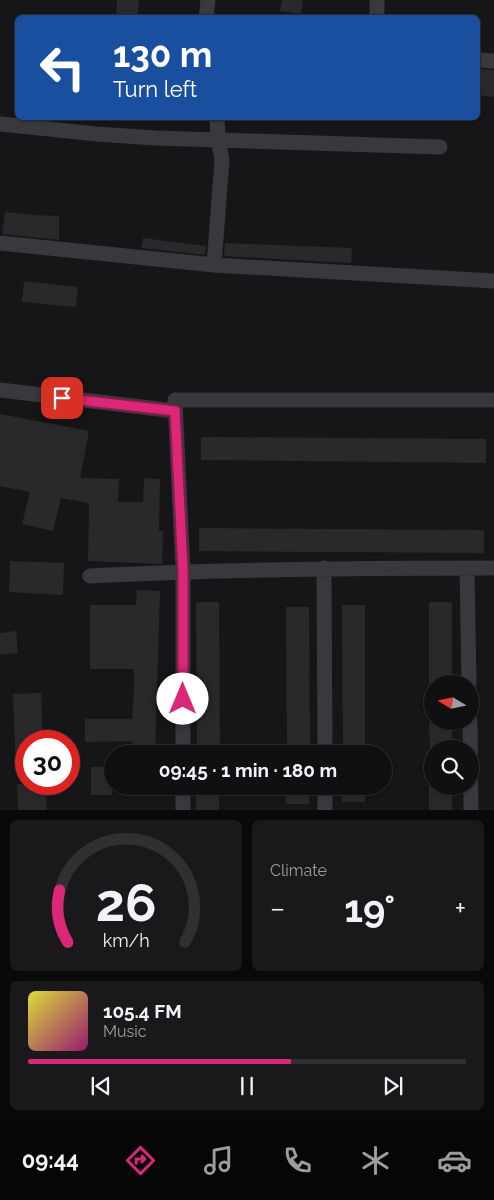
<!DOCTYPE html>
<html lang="en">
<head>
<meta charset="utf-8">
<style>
	body { margin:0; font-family:Raleway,sans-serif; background:#19191b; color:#f1f3f6; height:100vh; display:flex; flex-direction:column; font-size:19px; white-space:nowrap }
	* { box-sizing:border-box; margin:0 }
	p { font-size:16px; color:#9c9d9f }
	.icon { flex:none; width:28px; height:28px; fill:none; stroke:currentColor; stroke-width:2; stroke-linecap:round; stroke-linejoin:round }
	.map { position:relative; height:810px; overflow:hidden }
	.side { display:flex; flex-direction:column; gap:10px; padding:10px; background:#09090a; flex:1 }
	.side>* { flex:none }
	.banner { position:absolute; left:15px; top:15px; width:465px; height:105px; border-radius:8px; box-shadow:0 1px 4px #0004,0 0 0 1px #303032; background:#1a4fa0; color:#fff; overflow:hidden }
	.needle { width:32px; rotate:280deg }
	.fabs { position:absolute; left:424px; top:675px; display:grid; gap:10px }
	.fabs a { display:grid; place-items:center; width:55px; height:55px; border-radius:50%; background:#101012; box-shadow:0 1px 4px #0004,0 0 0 1px #303032; font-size:25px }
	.speed { position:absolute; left:15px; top:730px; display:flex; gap:10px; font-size:25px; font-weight:700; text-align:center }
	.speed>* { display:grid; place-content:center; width:65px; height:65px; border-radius:50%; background:#101012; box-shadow:0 1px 4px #0004,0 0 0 1px #303032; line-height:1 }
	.speed .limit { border:8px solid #d22; background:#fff; color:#111 }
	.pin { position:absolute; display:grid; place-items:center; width:42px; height:42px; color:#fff; margin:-21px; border-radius:10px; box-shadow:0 2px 8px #0006 }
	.me { position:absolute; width:55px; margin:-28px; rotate:0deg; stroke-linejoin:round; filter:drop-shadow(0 0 4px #0008) }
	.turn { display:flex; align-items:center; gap:18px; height:105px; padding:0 15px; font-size:22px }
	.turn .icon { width:65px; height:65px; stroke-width:2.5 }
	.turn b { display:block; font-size:35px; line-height:42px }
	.big { font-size:38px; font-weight:700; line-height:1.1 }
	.side .card { flex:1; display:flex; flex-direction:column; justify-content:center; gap:8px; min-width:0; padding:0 18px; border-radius:8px; background:#19191b }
	.side .dial { align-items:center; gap:0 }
	.dial svg { height:130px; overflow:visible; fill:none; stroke:#303032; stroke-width:7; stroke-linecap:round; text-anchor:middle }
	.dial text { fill:#f1f3f6; stroke:none }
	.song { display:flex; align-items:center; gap:15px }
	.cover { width:60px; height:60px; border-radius:8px; background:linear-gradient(135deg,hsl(60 70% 55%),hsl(320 70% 35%)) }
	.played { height:5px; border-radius:2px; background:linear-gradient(90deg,#db2777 60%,#303032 60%) }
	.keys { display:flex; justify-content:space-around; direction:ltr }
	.heat { display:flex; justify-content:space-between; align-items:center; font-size:28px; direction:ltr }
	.side .tiles { flex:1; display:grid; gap:10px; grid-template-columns:1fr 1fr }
	.card:last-child { grid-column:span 2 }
	.trip { position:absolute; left:104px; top:745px; width:288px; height:50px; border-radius:25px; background:#101012; box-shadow:0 1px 4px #0004,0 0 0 1px #303032; font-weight:700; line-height:50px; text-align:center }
	.tabs { display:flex; height:80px; justify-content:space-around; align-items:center; background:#060607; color:#9c9d9f }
	.tabs .icon { width:35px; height:35px }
	.tabs .active { color:#db2777 }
	.tabs b { font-size:22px; color:#f1f3f6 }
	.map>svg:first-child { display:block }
	.building { fill:#29292c }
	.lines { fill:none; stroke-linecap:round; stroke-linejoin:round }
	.minor { stroke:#37393d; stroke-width:15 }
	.route-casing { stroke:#8e194d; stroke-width:12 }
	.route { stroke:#db2777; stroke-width:9 }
</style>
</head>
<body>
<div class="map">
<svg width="494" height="810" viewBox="0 0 494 810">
	<rect width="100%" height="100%" fill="#161618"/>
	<path class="building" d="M117,0h22l-2,18h-21z
		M282,0h21l-2,14 -21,-3z
		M478,69l16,1v27l-16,-2z
		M5,212l28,3 26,1v24l-57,-6z
		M143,238l63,8 -1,9 -64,-7z
		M225,243l127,5 -1,15 -127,-7z
		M24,281l54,6 -2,20 -54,-5z
		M0,414l89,17 -9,47 39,1 -1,23h25l1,-24 16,1 -1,52h4l-1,33 -74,-3 1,-58 -28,-5 -8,33 -31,-7 8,-32 -30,-6z
		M201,437l285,2v24l-285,-3z
		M199,528l285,2v23l-285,-2z
		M10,561l54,2 -1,32 -54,-3z
		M137,590l23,1 -5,162 -24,-1 1,-11 -47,1v-23h47l2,-31v-19h-44v-64h46z
		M196,602h23l1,152h-23z
		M429,602h23v82h-23z
		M342,605h23v149h-22z
		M286,607h23l1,147h-23z
		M16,631l2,22 -18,2v-22z
		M41,693l2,48h-17v31l-10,1 -3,-79z
		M429,721h23v28h-22z
		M91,767h21v28h-21z
		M17,784h28l2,26h-29z
		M196,786h23v24h-23z
		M286,786h23v18h-23z
		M342,786h23v16h-23z
		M429,786h23v24h-23z"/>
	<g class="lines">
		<path class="minor" d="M206,18l2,-18
			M377,18v-18
			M478,60l16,1
			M0,124l97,10 58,4 285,9
			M0,243l214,22 280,16
			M214,265l8,-105 -4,-20 -1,-22
			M0,390l175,21
			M324,568l1,186
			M467,568l2,116
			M90,576c135,-7 269,-8 404,-8
			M470,721l1,89
			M183,754v-183l-8,-171h319
			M183,786v24
			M325,786v24"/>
	</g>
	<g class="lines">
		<g class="route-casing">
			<path id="route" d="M62,398l113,13 8,160v128"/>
		</g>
		<use href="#route" class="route"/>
	</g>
</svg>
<div class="fabs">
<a><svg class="needle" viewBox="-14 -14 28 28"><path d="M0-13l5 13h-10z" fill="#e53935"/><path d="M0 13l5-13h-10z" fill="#9c9d9f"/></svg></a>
<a><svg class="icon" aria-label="search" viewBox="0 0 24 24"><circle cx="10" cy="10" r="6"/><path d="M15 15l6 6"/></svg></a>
</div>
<div class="speed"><div class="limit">30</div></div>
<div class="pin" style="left:62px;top:398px;background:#d93025"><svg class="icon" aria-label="arrive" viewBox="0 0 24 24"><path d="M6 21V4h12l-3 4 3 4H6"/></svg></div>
<svg class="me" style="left:183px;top:699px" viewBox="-20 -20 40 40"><circle r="19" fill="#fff"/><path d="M0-13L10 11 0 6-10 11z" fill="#db2777"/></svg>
<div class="trip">09:45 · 1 min · 180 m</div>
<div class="banner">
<div class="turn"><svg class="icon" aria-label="left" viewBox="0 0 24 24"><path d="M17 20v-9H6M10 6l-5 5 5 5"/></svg><div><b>130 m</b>Turn left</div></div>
</div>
</div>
<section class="side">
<div class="tiles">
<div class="card dial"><svg viewBox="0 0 100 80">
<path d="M14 69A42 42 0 1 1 86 69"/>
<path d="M14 69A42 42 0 0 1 9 37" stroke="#db2777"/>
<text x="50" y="56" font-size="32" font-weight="700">26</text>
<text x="50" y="72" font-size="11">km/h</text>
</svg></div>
<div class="card"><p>Climate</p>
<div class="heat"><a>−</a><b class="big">19°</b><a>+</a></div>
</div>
<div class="card">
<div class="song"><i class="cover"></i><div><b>105.4 FM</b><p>Music</p></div></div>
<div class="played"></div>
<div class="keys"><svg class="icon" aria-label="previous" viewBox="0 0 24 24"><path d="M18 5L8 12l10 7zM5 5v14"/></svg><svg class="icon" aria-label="pause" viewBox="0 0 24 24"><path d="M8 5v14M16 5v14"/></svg><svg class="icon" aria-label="next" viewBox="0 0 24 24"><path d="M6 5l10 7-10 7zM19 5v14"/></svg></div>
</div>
</div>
</section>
<nav class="tabs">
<b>09:44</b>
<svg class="icon active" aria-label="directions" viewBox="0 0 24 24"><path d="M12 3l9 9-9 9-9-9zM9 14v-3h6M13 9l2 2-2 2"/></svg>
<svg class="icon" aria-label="music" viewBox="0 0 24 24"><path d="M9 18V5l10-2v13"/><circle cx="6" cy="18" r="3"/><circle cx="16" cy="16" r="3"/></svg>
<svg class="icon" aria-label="phone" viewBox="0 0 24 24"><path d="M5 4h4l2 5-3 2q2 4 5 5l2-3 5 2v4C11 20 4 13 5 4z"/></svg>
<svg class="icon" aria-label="climate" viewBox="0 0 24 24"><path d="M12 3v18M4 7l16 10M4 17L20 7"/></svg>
<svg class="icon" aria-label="car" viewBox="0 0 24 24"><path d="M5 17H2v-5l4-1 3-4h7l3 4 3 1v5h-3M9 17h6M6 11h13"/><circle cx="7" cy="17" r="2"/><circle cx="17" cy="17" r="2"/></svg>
</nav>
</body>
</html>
